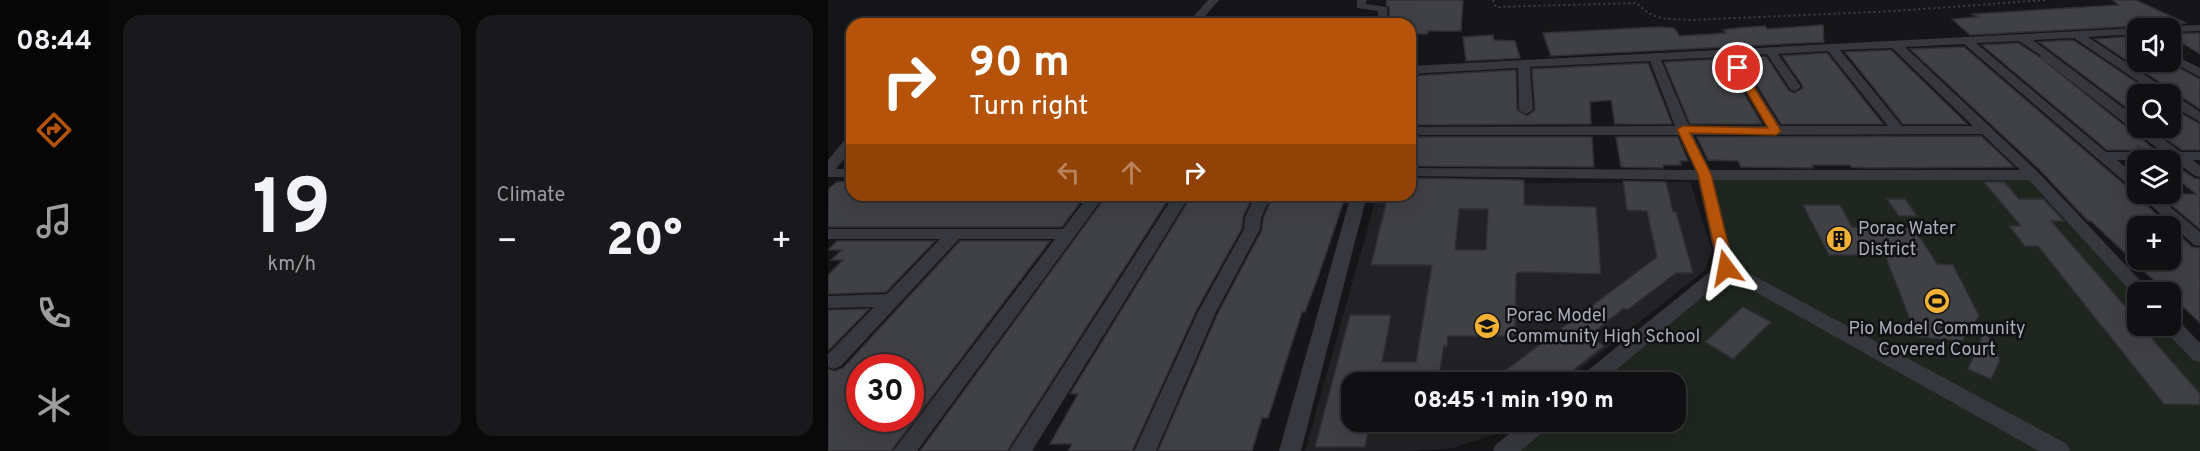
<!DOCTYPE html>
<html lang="en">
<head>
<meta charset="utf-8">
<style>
	body { margin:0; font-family:Overpass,sans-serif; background:#19191b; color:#f1f3f6; height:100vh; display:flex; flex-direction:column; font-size:22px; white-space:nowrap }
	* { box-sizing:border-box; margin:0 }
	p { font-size:20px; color:#9c9d9f }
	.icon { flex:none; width:33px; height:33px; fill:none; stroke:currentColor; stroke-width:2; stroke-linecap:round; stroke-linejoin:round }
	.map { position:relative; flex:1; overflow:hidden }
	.panel { display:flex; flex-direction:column; gap:15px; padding:15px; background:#09090a; width:720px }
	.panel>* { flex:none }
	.banner { position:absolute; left:18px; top:18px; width:570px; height:183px; border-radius:18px; box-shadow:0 6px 24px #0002,0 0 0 2px #303032; background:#b45309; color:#fff; overflow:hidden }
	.tools { position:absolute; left:1299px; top:18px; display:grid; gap:12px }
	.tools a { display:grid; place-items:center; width:54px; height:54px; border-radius:12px; background:#101012; box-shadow:0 6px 24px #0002,0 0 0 2px #303032; font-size:30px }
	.speed { position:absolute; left:18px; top:354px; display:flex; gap:12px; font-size:30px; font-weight:700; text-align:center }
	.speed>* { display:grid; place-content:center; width:78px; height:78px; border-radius:50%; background:#101012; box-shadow:0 6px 24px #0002,0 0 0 2px #303032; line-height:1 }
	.speed .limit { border:9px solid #d22; background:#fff; color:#111 }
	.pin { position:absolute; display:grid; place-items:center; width:51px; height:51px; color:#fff; margin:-26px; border:3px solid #fff; border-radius:50%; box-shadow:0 2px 6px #0007 }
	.me { position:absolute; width:66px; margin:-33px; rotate:347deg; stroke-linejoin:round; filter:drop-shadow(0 0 4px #0008) }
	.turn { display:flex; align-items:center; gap:21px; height:126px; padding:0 24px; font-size:27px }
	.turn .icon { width:78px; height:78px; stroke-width:2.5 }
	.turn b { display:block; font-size:42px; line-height:51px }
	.lanes { display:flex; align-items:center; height:57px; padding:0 24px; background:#0003; justify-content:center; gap:30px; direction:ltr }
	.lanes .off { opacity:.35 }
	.big { font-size:45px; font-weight:800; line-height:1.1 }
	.panel .widget { flex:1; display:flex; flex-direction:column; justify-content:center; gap:9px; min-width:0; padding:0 21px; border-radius:18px; background:#19191b }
	.panel .dial { align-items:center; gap:0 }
	.dial b { font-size:78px; line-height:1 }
	.heat { display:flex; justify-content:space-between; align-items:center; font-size:33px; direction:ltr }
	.panel .tiles { flex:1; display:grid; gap:15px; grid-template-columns:repeat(2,1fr) }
	.trip { position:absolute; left:513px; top:372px; width:345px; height:60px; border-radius:18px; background:#101012; box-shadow:0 6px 24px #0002,0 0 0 2px #303032; font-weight:800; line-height:60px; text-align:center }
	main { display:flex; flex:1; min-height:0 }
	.tabs { display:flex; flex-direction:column; width:108px; justify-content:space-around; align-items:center; background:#060607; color:#9c9d9f }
	.tabs .icon { width:42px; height:42px }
	.tabs .current { color:#b45309 }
	.tabs b { font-size:27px; color:#f1f3f6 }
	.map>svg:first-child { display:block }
	.built { fill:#222225 }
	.green { fill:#1e261f }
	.building { fill:#404145; stroke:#303034; stroke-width:1.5; fill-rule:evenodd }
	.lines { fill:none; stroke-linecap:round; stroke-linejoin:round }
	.path { stroke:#3d3f44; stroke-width:2; stroke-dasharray:2 3; stroke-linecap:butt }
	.minor { fill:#37383d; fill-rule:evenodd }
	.route { fill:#b45309; stroke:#753606; stroke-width:1.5 }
	.labels { text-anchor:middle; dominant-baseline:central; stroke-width:5; stroke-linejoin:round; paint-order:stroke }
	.poi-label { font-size:18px; fill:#a8adb8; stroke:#111113; text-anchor:start }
</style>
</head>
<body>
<main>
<nav class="tabs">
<b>08:44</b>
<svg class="icon current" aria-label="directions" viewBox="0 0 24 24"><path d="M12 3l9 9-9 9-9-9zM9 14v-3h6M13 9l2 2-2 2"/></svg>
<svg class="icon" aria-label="music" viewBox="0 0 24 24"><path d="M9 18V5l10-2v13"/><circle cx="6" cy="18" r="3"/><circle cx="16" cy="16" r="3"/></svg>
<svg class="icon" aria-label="phone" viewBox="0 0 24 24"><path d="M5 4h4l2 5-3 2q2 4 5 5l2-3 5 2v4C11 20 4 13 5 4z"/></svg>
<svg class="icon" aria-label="climate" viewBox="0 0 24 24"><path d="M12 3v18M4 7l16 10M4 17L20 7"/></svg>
</nav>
<section class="panel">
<div class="tiles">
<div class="widget dial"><b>19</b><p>km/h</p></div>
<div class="widget"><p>Climate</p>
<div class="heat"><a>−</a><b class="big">20°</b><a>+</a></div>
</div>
</div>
</section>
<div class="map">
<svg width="1372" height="451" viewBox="0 0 1372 451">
	<rect width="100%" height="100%" fill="#161618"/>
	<path class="built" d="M862,182l22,69 -7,19 -141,112h-212v40h162l-15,11 -46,15 -45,3h-103l72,-256h33v-11z"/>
	<path class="green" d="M876,174l329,1 109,117h-4v34h32l30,29v96h-695l35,-29h136v-40h-88l138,-114z"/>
	<path class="building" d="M559,0h76l-2,31h-33l-1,3h-17l2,-10h-22l-1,-17 -3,-2z
		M1284,0h24l50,23 -16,1 -7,4h-5l-20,-12v10l-168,9 -18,-16 26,-2 -6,-3 147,-9z
		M995,25l1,17 -273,14 -8,-23 115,-6 16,1 6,8 46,-3 -3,-3 14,-2 28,-2 2,3z
		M1372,33v21l-30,-18v-2z
		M665,35l1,5 21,1 5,17 -54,3 -3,-24z
		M1310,36v26h30l32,17v30l-105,-70z
		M1245,40l81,54h-16v22l-99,-74z
		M1190,43l20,13 117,94h-13l-4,-4v4h-31l-125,-105z
		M1136,47l168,144 6,1 -1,4 55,51 8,1v75l-27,-26h-3v-5h-4l-75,-71h-3l-48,-51 -130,-121zM1310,226h32v34h-32z
		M1063,50l76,74h-64l-58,-72z
		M999,53l56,71h-102l-41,-66 26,-2 23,35 5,2 8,-4 1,-3 -21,-30z
		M896,59l38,65h-72l-26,-62z
		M820,63l24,61h-57l-4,-24 -21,2 1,22 -181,1v-49l106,-6 1,40 10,6 8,-6 -3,-41z
		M1342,107l30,17v26h-18l-31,-22h19z
		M1153,136l33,31 -147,1 -16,-1 -1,-2h-38l1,3 -72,-1 -3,-6 -30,-1 -11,-23z
		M582,137h182l2,30 -184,-1z
		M788,137h62l10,24h-8l1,4h-18v3l-42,-1z
		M1342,162l24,16 6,1v50l-42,-35h38l-26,-21z
		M582,178l114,2v25l72,2 5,67 -81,-2 -4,2 -1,62h-67l-1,10 -3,-1 -6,37h-86v40h18l-5,25h-50l35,-132h41l-9,47h34l16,-97h-61l17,-70h22zM631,209h29l-2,41h-31z
		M24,181v14h234l-24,32h-234v-38l9,-7z
		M795,181l43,1 7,30h3l17,61h-17l-49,37 -3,-2 -35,28 15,10 -46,36h-68l167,-125 -10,-46 -20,-1z
		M1156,182h20l15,17h24l21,22h-13l87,100v5h3l59,68v11l-36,-1 -126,-158h-13l-16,-20h12z
		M279,195h64l-164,256h-87z
		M364,195h61l-10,22 -1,11 -46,83 -64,140h-64l4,-7h-22l28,-50h-8z
		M445,195h73l-28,82 -13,35h-3l-34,106h-6l-10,33h-94l60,-138 44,-83 1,-11z
		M1059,199h18l12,17h-18z
		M975,205h37l12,22 62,1 23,36 16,1 26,51 -17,25 -45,-4 -32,-82h-56z
		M9,241h98l-49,51 -58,2v-19l15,-15h-12l11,-10h-14z
		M132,241h90l-159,210h-63v-82l7,2 8,-3zM32,368h50v50h-50z
		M915,307l28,15 -38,37 -28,-17z
		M41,309l-41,42v-41z
		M1157,330l15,30 -9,19 -23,-10z"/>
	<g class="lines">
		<path class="path" d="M665,0l3,7 141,-4c18,19 29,15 54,17l205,-9 149,-11"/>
		<path class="minor" d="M380,0h11l-21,24h-11z
			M529,0h10l-1,4 21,3 1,17h-10v-13l-21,-3z
			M1372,25v6l-30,1v-4h-5l5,-2z
			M1310,28h3h-3v6l-50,3 112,75v10l-30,-18v-10h-13l-83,-56 -41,2 105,79v9h10l33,24h19v8h-7l7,6v11l-5,-1 -21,-16h-57l21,18v12l-5,-1 -169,-145 -59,3 133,125 113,120h-13v5l-3,-1 -106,-116h-316l21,85 333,179 3,7h-31l-312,-175 -125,106h-24l3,-6 136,-110 -19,-86 -288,-4v-8l285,2 -16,-35h-269v-8l265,-1 -25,-65 -120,6 3,43 -7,4 -7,-4 -1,-42 -108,6v-8zM1191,41l21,14 1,3 121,94h-56l-130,-109zM1064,48l81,78h-71l-62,-76zM1000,51l60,75h-108l-44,-70 31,-2 24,36 4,1 6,-4 -23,-33zM897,57l41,69h-77l-28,-66zM1154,134l38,36h-310l-17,-35z
			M1342,53l30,15v9l-30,-16z
			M24,136v13l-16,20h16v8h-24v-17l19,-23z
			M1311,194h16l45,38v14l-6,-1z
			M261,195h16l-188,256h-24l162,-212h-96l-118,127 -7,3 -6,-2v-13l46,-47 -46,1v-12l59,-2 53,-55h-112v-10h235z
			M346,195h16l-158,256h-23z
			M427,195h16l-10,23 -1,11 -44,83 -60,139h-22l64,-139 46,-83 1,-11z
			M523,195h16l-66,256h-22z
			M1342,317l7,2 23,24v19l-7,-2 -30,-31 -2,-3h9z
			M697,422h26l-3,6 -28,23h-27l3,-7z"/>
	</g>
	<path class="route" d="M906,66h7l40,65 -5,4 -86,-2 21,41 23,94 -8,5 -7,-5 -21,-94 -21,-45 6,-3 85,2 -35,-60z"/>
	<defs>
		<g id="building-disc" transform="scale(1.35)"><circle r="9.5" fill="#f2b134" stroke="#111113"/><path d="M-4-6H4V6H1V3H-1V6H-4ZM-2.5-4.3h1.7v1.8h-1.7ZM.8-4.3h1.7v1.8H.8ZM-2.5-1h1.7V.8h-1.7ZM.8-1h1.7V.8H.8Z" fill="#111"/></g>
		<g id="stadium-disc" transform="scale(1.35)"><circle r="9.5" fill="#f2b134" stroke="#111113"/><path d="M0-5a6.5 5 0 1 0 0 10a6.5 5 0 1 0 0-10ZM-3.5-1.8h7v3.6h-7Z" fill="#111"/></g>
		<g id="school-disc" transform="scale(1.35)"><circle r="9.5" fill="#f2b134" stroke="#111113"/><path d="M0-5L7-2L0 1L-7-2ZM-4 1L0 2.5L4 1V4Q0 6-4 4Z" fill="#111"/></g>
	</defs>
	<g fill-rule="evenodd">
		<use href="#building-disc" x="1011" y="239"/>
		<use href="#stadium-disc" x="1109" y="301"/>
		<use href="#school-disc" x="659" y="326"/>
	</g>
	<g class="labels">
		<g class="poi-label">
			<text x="1030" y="229">Porac Water<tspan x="1030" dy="21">District</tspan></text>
			<text x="678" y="316">Porac Model<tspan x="678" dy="21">Community High School</tspan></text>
			<text x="1109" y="329" text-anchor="middle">Pio Model Community<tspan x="1109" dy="21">Covered Court</tspan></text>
		</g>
	</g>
</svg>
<div class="tools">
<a><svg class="icon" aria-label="sound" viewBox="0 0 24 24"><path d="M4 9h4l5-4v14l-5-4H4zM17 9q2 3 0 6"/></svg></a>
<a><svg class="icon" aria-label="search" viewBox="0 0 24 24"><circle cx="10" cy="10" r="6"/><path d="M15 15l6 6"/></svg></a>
<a><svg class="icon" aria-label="layers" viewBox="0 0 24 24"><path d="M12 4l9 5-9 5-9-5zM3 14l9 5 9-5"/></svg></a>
<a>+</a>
<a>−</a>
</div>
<div class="speed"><div class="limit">30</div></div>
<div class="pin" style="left:910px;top:68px;background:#d93025"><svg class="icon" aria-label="arrive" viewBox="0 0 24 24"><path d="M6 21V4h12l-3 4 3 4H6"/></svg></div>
<svg class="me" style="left:898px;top:268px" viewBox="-20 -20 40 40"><path d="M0-17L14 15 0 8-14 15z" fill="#b45309" stroke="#fff" stroke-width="4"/></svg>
<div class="trip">08:45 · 1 min · 190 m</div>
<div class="banner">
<div class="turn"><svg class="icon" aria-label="right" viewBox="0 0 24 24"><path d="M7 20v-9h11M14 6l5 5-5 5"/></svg><div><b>90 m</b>Turn right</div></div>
<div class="lanes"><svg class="icon off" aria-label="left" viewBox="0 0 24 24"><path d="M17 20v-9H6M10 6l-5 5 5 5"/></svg><svg class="icon off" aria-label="ahead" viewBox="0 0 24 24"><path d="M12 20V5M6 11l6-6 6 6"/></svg><svg class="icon" aria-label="right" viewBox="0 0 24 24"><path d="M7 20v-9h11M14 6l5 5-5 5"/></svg></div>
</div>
</div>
</main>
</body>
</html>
